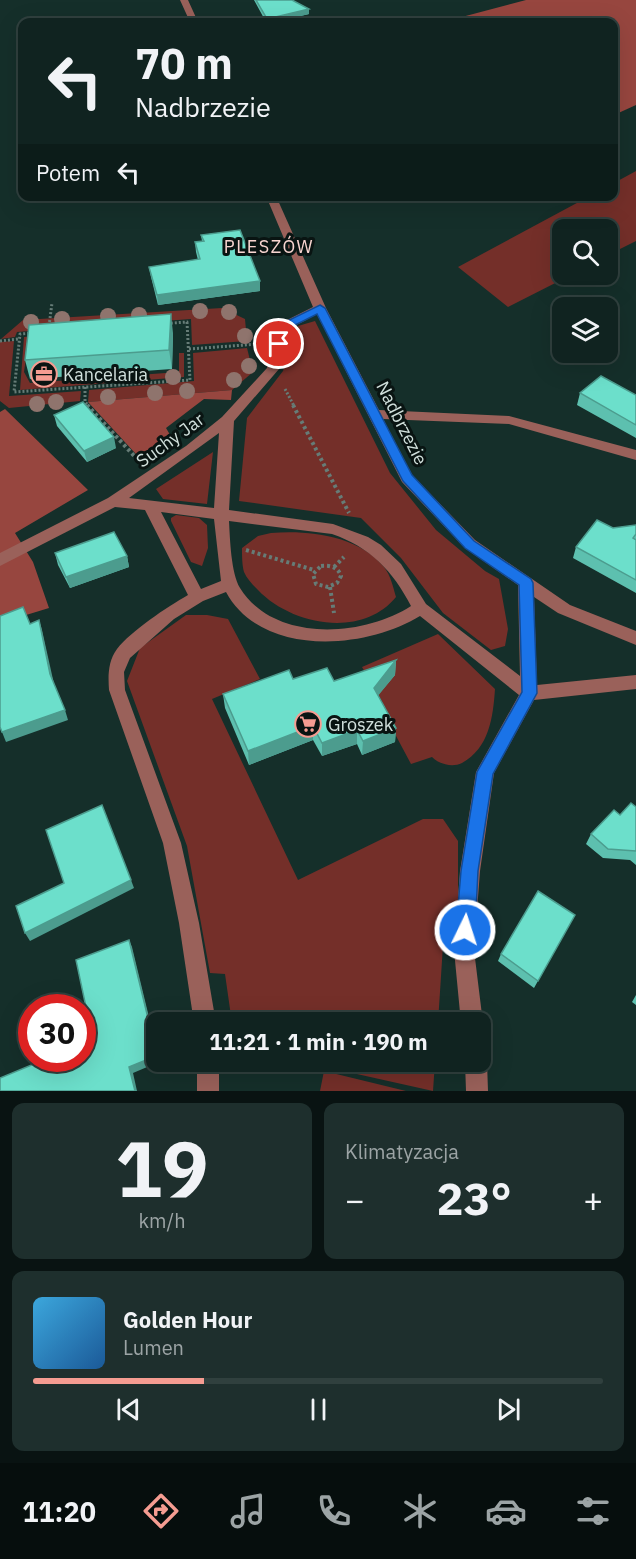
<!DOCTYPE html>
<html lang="pl">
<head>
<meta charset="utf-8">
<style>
	body { margin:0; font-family:"IBM Plex Sans",sans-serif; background:#1e2f2d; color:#f1f3f6; height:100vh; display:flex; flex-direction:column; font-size:22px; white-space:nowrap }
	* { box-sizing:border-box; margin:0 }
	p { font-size:20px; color:#9ca4a5 }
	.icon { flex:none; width:33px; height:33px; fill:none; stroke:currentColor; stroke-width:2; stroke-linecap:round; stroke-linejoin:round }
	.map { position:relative; height:1091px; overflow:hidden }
	.sheet { display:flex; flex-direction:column; gap:12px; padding:12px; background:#091312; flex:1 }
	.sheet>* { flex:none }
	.top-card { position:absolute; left:18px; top:18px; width:600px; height:183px; border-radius:12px; box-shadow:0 6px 24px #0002,0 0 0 2px #30403e; background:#102320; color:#f1f3f6; overflow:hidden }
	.buttons { position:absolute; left:552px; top:219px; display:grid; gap:12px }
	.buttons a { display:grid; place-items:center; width:66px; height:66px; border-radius:12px; background:#102320; box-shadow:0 6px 24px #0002,0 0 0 2px #30403e; font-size:30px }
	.speed { position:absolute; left:18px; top:994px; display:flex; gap:12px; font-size:30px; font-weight:700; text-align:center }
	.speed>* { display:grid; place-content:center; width:78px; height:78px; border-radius:50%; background:#102320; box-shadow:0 6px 24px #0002,0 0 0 2px #30403e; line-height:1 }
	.speed .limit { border:9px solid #d22; background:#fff; color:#111 }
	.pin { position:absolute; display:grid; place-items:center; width:51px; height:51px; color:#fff; margin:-26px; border:3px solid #fff; border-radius:50%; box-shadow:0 2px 6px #0007 }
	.me { position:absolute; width:66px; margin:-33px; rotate:4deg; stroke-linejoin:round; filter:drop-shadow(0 0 4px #0008) }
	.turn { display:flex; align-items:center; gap:21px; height:126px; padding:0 18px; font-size:27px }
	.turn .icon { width:78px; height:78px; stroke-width:2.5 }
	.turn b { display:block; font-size:42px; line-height:51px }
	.then { display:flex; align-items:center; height:57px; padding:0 18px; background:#0003; gap:12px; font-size:22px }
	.big { font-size:45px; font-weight:700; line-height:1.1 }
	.sheet .tile { flex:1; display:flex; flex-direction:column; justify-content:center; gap:9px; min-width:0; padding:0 21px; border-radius:12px; background:#1e2f2d }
	.sheet .dial { align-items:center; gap:0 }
	.dial b { font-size:78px; line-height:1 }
	.song { display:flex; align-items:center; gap:18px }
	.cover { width:72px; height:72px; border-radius:9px; background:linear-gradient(135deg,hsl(200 70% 55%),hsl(210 70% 35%)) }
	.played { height:6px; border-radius:3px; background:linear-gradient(90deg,#f59c91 30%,#30403e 30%) }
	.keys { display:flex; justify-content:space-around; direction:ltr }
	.heat { display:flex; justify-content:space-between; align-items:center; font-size:33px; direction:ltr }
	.sheet .tiles { flex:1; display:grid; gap:12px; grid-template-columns:1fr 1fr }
	.tile:last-child { grid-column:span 2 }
	.trip { position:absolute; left:146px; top:1012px; width:345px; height:60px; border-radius:12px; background:#102320; box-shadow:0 6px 24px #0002,0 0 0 2px #30403e; font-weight:700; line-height:60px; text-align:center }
	.tabs { display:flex; height:96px; justify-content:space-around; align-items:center; background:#060e0d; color:#9ca4a5 }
	.tabs .icon { width:42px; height:42px }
	.tabs .selected { color:#f59c91 }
	.tabs b { font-size:27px; color:#f1f3f6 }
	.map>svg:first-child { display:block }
	.green { fill:#742f29 }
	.forest { fill:#97463f }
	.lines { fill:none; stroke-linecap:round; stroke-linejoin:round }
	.path-far1 { stroke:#667c77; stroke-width:3; stroke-dasharray:2 2; stroke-linecap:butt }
	.path { stroke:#667c77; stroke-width:4; stroke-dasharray:3 3; stroke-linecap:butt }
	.minor { fill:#9a615a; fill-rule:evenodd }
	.tree { fill:#8f746d }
	.wall { fill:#5dc0af }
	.shaded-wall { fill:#4c9c8e }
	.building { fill:#6cdfcb; stroke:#4c9c8e; stroke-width:1.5 }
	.route { fill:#1a73e8; stroke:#114b97; stroke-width:1.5 }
	.labels { text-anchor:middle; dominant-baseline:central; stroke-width:6; stroke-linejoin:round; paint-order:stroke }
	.far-quarter-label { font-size:18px; letter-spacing:1.5px; fill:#f8d5d0; stroke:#091412 }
	.poi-label { font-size:18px; fill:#d1e0dc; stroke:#091412; text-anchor:start }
	.street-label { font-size:18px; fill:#d1e0dc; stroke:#091412 }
</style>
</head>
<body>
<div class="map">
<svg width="636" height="1091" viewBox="0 0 636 1091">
	<rect width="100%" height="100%" fill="#152f2a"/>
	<path class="green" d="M636,171v70l-28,14v-25h-46v44l9,1 -63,32 -50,-40 130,-70 26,-1v-13z
		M222,308l23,11 2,22 -55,4 -1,-26 -174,13 -2,5 -14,2 22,-19z
		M315,321l75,152 46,57 49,41 14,8 9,50 -3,17 -14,4 -48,-37 -42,-55 -40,-40 -122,-17 8,-83 36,-47 15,-45z
		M58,334l-31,17 -3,21 6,11 149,-11v-19h5v24l-164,13 4,-53z
		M14,341l-5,55 72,-5 -1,10 -71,7 -9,-7v-59z
		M247,348l6,24 -21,18 -144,12 1,-12 105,-9 -1,-28z
		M213,452l-6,52 -44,-5 -7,-10z
		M176,515l23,3 8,7 1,23 -6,18 -11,-4 -20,-41v-3z
		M271,533c37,-3 87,2 113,34 7,9 9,20 12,30 -34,42 -105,28 -138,-7 -5,-5 -11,-11 -14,-18 -2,-7 -2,-17 -2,-24l16,-12z
		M186,615h21l21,4 32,60 -48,20 86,181 125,-61h20l15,22v70l-13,3 -7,109h-206l-7,-49 -15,-1 -23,-127 -60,-165 13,-33z
		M438,634l57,55c-2,29 -6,59 -33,74 -10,5 -23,1 -30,-6l-21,7 -32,-60 4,-1 -21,-36z
		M303,1062h132l-2,29z
		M324,1071l82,20h-86z"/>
	<path class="forest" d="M526,0h110v105l-22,10v-93h-171z
		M232,390l-1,10 -27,-1 -38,29 10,17 -30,20 -58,-63z
		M5,409l83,81 -73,43 18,29 16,46 -49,15v-211z"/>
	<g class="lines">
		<path class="path-far1" d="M187,322l3,58 -176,12 6,-58z
			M49,326l3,-23
			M0,341l19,-2
			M189,349l70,-5
			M85,387v15l4,4
			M285,389l9,17"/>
		<path class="path" d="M87,405l50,54
			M293,405l56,108
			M246,550l68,20
			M321,566c9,-1 17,1 20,10l-4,7 -9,4 -12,-3 -3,-10z
			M334,567l10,-10
			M330,587l4,26"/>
		<path class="minor" d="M180,0h8l10,22h-8z
			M266,196h10l50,112 53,102 130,6 127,34v10l-127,-36 -126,-5 29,56 63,65 95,65 66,26v14l-78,-32 -24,-16 3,88 99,-10v14l-102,11 -40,73 -14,98 -6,79 9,73 -3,6v-6h-19l-7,-73 6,-79 16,-99 43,-77 -99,-79c-55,34 -159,41 -194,-24l-23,9 -29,18 -44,39 -6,14 1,18 56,153 18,80 17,100h-22l-15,-100 -16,-80 -54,-153c-1,-14 -1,-29 8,-41 14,-18 50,-42 71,-54l-43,-85 -30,-3 -115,59v-13l108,-55 78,-52 36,-29 45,-49 14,-45 32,-16zM317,314l85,168 63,66 53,37 2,91 -94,-72 -25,-40 -20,-19 -13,-8 -35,-13 -104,-14 5,-89 45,-52 12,-41zM219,433l-5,75 -85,-10zM161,512l53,7 7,62 -20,8zM229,521l103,13c38,13 61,37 79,72 -48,31 -137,37 -171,-18 -9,-15 -10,-49 -11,-67z
			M480,1053l4,1 3,8 1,29h-22l-1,-29h15z
			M197,1062h22v29h-22z"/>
	</g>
	<g class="tree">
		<circle cx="200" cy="311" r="8"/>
		<circle cx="229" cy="312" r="8"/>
		<circle cx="139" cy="315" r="8"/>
		<circle cx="108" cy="316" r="8"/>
		<circle cx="62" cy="319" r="8"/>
		<circle cx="31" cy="322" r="8"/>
		<circle cx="245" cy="336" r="8"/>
		<circle cx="249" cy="366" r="8"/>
		<circle cx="173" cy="377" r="8"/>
		<circle cx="234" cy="380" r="8"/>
		<circle cx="187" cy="391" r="8"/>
		<circle cx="155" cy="393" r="8"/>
		<circle cx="108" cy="397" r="8"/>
		<circle cx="56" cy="402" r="8"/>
		<circle cx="37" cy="404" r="8"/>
	</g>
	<path class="wall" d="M254,0h38l17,9v5l-34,8h-9z
		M201,235l59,46v10l-102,14 -7,-28 -2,-10 49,-7 -2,-8 -1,-10 7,-1z
		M173,333l-1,36 -142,10 -5,-19z
		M580,393l56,2v43l-59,-33z
		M54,415l62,33 -29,14 -30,-36z
		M636,525v68l-63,-35 3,-11 37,-19z
		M55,553l72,3 2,11 -59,21 -12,-23z
		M396,660l-1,15 -17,20 18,33 -1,14 -33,13 -5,-11 -35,12 -9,-16 -64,25 -24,-57 -2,-14 70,-15 41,2z
		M636,807v58l-6,-5 -27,-2 -17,-14 5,-10 29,-19z
		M575,915l-41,73 -36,-27 3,-7z
		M636,995v10l-4,-3z"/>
	<path class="shaded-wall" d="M309,9v5l-34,8h-8v-3z
		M260,281v10l-102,14 -1,-10z
		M171,314l2,19 -1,36 -3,-19z
		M114,437l2,11 -29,14 -3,-11z
		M127,556l2,11 -59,21 -4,-11z
		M39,620l3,10 12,54 -4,-10z
		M396,660l-1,15 -22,27 1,-14z
		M65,710l3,10 -62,22 -4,-10z
		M313,726v14l-64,25 -1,-14z
		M396,728l-1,14 -33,13 1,-14z
		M357,730v14l-35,12v-13z
		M131,880l3,8 -104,53 -5,-8z
		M129,940l3,7 24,99v5z
		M156,1056v6h3l-26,11 4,18h-2l-6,-24z"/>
	<path class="building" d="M256,0h36l17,9 -42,10z
		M123,17l4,5h-7l-1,-3z
		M240,230l20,51 -103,14 -8,-28 51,-8 -5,-17 9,-1 -3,-6z
		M171,314l-2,36 -144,10 4,-35z
		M601,376l35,19v30l-56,-32z
		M83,402l31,35 -30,14 -30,-36z
		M597,520l16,8 23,-3v9l-3,4 3,2v40l-60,-33z
		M114,532l13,24 -61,21 -11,-24z
		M23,607l7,17 9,-4 11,54 15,36 -63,22 -2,-5v-111z
		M396,660l-22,28 22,40 -33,13 -6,-11 -35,13 -9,-17 -65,25 -25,-57 66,-24 4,9 34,-11 7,13z
		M631,803l5,4v44l-28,-2 -17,-15 23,-24 6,5z
		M102,805l29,75 -106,53 -9,-27 48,-23 -18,-53z
		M538,891l37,24 -37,66 -37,-27z
		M129,940l27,111v5l-27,11 6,24h-135v-13l46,-19h36v-15l11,-4 -17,-80z"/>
	<path class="route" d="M320,305l5,3 87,167 62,66 57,38 2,4 4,110 -44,81 -15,97 -3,59 -3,7 -7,2 -6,-2 -3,-7 5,-59 16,-99 45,-80 -3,-107 -54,-37 -62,-67 -86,-167 -28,14 -6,18h-8l-2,-2 8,-20z"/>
	<defs>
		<g id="office-ring" transform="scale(1.35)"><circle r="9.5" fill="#091412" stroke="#f59c91" stroke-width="1.5"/><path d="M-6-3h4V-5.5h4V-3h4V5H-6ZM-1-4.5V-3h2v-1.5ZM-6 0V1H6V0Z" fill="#f59c91"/></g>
		<g id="supermarket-ring" transform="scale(1.35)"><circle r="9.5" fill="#091412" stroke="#f59c91" stroke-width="1.5"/><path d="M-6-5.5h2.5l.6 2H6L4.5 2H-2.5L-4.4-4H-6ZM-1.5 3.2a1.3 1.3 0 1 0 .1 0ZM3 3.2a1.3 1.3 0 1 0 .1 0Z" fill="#f59c91"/></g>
	</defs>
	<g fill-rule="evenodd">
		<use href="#office-ring" x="44" y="374"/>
		<use href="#supermarket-ring" x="308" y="724"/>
	</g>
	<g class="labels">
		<g class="far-quarter-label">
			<text x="269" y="246">PLESZÓW</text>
		</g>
		<g class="poi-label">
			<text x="63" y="374">Kancelaria</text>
			<text x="328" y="724">Groszek</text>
		</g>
		<g class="street-label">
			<text transform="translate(402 423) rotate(63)">Nadbrzezie</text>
			<text transform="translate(170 440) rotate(-36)">Suchy Jar</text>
		</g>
	</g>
</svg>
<div class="buttons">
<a><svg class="icon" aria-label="search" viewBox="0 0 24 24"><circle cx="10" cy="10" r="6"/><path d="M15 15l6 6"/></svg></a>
<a><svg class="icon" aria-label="layers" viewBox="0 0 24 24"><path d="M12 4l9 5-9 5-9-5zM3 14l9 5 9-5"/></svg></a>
</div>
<div class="speed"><div class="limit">30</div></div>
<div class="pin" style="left:279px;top:344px;background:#d93025"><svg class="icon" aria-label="arrive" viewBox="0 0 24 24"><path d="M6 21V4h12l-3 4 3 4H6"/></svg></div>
<svg class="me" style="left:465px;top:930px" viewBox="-20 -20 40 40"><circle r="17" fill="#1a73e8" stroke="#fff" stroke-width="3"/><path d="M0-11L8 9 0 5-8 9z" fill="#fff"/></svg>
<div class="trip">11:21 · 1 min · 190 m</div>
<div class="top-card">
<div class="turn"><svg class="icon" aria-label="left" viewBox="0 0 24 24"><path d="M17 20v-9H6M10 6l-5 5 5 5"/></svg><div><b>70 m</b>Nadbrzezie</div></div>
<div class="then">Potem<svg class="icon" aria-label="left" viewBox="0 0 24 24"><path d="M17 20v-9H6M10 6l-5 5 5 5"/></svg></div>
</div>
</div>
<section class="sheet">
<div class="tiles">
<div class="tile dial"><b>19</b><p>km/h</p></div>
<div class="tile"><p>Klimatyzacja</p>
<div class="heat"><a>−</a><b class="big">23°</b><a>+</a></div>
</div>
<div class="tile">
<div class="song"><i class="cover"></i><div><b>Golden Hour</b><p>Lumen</p></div></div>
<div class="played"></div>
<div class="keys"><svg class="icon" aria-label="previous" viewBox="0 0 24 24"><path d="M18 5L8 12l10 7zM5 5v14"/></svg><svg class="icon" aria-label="pause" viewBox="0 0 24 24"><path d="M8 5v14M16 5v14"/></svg><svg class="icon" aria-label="next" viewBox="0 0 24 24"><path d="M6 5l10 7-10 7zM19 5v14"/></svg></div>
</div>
</div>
</section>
<nav class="tabs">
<b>11:20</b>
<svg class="icon selected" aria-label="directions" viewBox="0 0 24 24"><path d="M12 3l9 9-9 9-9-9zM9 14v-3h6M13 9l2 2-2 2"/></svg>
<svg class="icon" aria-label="music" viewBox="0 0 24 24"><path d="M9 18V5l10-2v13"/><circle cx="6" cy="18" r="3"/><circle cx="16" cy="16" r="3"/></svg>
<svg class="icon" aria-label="phone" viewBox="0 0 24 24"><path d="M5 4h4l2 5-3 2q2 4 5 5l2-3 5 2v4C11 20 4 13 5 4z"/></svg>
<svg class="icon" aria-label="climate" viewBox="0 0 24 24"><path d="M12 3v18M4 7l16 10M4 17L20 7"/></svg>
<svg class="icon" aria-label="car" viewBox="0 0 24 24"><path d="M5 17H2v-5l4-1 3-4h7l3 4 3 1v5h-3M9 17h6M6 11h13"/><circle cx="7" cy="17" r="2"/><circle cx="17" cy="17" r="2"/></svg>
<svg class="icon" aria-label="filters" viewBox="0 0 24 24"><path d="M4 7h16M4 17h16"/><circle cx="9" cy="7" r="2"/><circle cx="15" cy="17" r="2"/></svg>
</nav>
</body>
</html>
